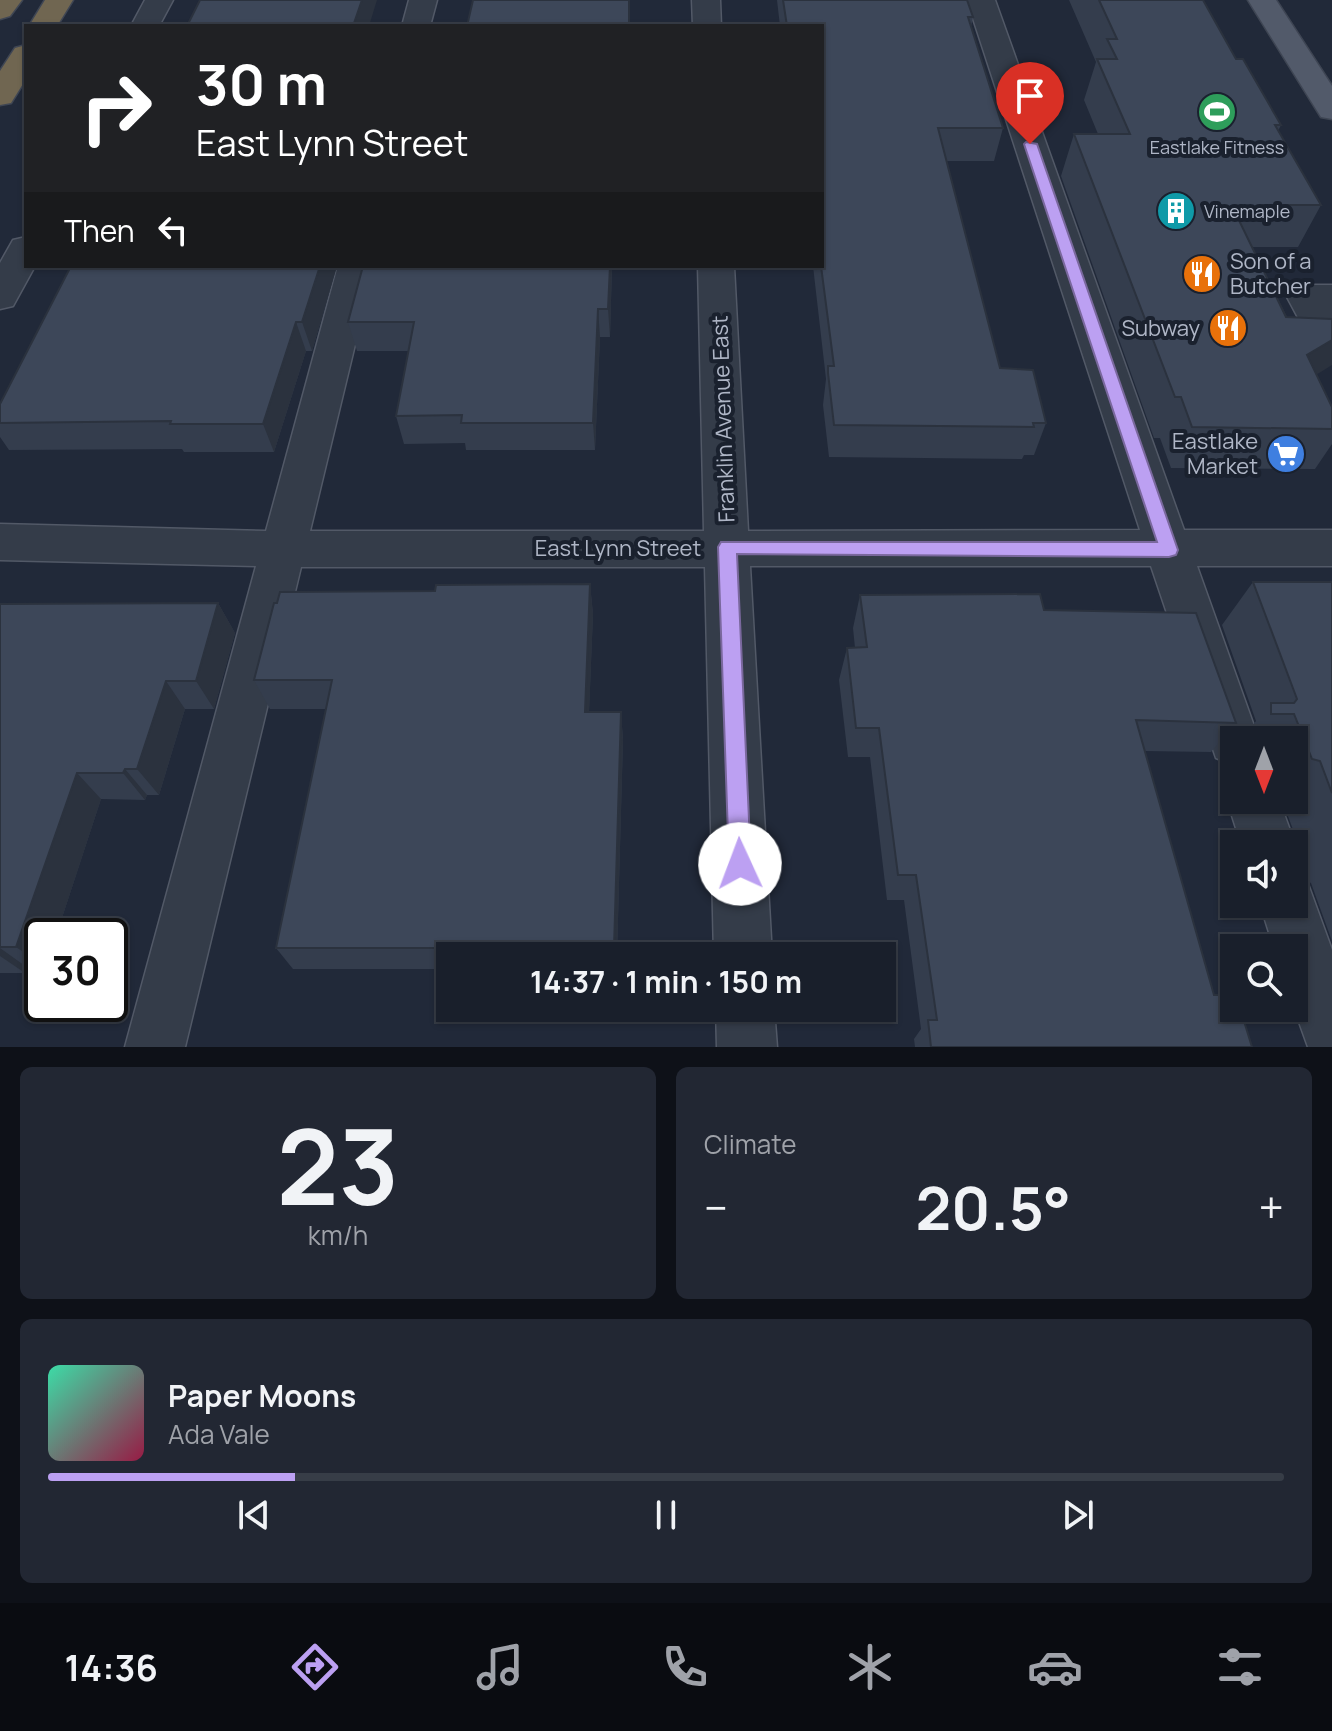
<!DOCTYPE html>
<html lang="en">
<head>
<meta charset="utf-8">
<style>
	body { margin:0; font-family:Manrope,sans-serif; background:#222733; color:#f1f3f6; height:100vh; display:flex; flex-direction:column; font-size:30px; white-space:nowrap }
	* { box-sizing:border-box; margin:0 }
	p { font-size:26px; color:#9fa2a9 }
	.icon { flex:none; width:44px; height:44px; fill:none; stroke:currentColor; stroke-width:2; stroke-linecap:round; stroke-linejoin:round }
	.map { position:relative; height:1047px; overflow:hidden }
	.details { display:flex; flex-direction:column; gap:20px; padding:20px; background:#0e1118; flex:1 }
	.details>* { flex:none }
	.banner { position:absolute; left:24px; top:24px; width:800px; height:244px; border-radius:0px; box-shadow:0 2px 6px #0004,0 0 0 2px #373d47; background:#202124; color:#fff; overflow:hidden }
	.needle { width:52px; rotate:180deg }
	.controls { position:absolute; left:1220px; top:726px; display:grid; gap:16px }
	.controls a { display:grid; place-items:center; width:88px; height:88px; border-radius:0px; background:#191f2b; box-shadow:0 2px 6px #0004,0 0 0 2px #373d47; font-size:40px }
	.speed { position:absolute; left:24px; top:918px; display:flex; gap:16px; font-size:40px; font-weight:700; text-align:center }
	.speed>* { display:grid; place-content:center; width:104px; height:104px; border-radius:50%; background:#191f2b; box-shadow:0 2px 6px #0004,0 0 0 2px #373d47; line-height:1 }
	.speed .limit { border:4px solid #111; border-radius:12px; background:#fff; color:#111 }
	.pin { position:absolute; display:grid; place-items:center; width:68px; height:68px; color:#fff; margin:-82px -34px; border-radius:50% 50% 50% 0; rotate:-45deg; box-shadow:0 0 8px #0007 }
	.pin .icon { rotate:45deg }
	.me { position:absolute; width:88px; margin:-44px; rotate:358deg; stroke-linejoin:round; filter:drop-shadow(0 0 6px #0008) }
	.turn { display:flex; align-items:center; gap:28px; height:168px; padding:0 40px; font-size:36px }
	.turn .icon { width:104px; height:104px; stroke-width:2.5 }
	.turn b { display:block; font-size:56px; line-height:68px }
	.then { display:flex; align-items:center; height:76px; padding:0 40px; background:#0003; gap:16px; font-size:30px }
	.big { font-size:60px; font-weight:700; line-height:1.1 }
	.details .card { flex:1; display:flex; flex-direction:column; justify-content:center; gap:12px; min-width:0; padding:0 28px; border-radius:12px; background:#222733 }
	.details .dial { align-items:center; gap:0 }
	.dial b { font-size:104px; line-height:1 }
	.song { display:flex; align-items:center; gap:24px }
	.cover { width:96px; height:96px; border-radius:12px; background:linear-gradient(135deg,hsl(160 70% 55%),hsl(340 70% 35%)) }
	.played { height:8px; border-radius:4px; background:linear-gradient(90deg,#bca0f2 20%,#373d47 20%) }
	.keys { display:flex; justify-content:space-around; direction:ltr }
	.heat { display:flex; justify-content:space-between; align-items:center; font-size:44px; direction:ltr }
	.details .tiles { flex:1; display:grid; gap:20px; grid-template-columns:1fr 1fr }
	.card:last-child { grid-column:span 2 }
	.trip { position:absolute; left:436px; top:942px; width:460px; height:80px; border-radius:0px; background:#191f2b; box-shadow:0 2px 6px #0004,0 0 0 2px #373d47; font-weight:700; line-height:80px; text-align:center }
	.tab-bar { display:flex; height:128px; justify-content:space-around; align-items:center; background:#0a0c11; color:#9fa2a9 }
	.tab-bar .icon { width:56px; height:56px }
	.tab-bar .active { color:#bca0f2 }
	.tab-bar b { font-size:36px; color:#f1f3f6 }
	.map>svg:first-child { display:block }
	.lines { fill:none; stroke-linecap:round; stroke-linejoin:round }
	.minor-casing { stroke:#525967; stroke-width:3 }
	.major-casing { stroke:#3e4553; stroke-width:3 }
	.highway-casing { stroke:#3f4654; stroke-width:3 }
	.minor { fill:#343c49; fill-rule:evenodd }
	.major { fill:#525a6a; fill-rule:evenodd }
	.highway { fill:#706651; fill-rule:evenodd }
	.wall { fill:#343d4d }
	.shaded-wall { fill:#2b323e }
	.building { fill:#3d4759; stroke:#2b323e; stroke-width:2 }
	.route { fill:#bca0f2; stroke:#7a689d; stroke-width:2 }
	.labels { text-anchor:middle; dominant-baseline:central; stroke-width:8; stroke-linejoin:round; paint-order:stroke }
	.far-poi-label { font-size:18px; fill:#afb6c6; stroke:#1a212e }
	.poi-label { font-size:22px; fill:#afb6c6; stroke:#1a212e; text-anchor:end }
	.street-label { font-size:22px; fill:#afb6c6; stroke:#1a212e }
</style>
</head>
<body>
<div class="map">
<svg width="1332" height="1047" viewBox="0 0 1332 1047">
	<rect width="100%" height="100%" fill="#212939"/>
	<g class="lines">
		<g class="minor-casing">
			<path id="minor" d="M145,0h28l-14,26h-28z
				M409,0h28l-7,26h-28z
				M692,0h28l1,26h-28z
				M967,0h28l189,530h148v36h-135l62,174h-25v25l-18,-7 -65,-192h-401l22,390h-58l-9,-389h-404l-116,480h-60l131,-481 -256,-6v-36l266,7 72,-265h36l-64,265h394l-6,-265h36l14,265 392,-1z
				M26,237v29h9l-22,40 -13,3v-46l13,-23z
				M1306,285h26v74l-14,-4 -31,-58 6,-9z
				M1234,784v16h45l16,44 -1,2 -53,-2 -14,-44z
				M1294,879l14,5 24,66v97h-24l-14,-39v-60h-20l-14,-44h34z
				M716,1008h58l3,39h-60z"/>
		</g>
		<g class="major-casing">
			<path id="major" d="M1248,0h28l56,86v33l-11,-2z"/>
		</g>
		<g class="highway-casing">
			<path id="highway" d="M0,0h22l-12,16 -10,3z
				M45,0h28l-16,26h-28z
				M26,45v34l-15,24 -11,2v-34l15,-23z"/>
		</g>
		<use href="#minor" class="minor"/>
		<use href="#major" class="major"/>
		<use href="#highway" class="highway"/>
	</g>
	<path class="wall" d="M777,0h190l6,17 -2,10 32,101 -9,33h-47l53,207 46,55 -12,32h-10l-2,4 -193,-2 -6,-52 3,-26 -13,-113h9v-240h-42z
		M1069,0h134l33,59 45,66 -3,6 43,74 -23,42h-46l80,160v37l-17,25 -144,-1 -11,-30h-6l-93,-262 13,-42h24l-14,-34 12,-38z
		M337,266l-25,85h-6l-32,101h-90l-2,-3 -173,1 -9,-13v-33z
		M363,266h249l-2,71h-10l-5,113h-129l-1,-7 -61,1 -8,-28 13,-65h-52l-9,-29z
		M1253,582h79v359l-21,-58 -8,-4 -9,-26v-6l4,-4 -16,-43h12v-60h-54l16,-19 -34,-96z
		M590,584l3,30 -4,98h32l2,28 -6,216h-167v13h-157l-17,-21 50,-239h-56l-16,-29 181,-89z
		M860,595l184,15 192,113 -25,29 -67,-1 70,244 38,52h-337l-1,-8 7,-10 -17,-129h-17l-17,-143h-22l-9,-77 8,-32h8l-2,-20z
		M218,603l17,30 -21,76h-29l-26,86h-12l-2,5 -44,-1 -45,137h-14v32h-14l-3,5h-25v-369z"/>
	<path class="shaded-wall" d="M362,0h15l-8,26h-16z
		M320,266h17l-25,85 -10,-29z
		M610,266h2l-2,71 -2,-28z
		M598,309l2,28 -5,113 -2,-27z
		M296,322l10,29 -32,101 -11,-28z
		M1332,340v25l-50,31 25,-41z
		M590,584l3,30 -5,126 -3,-28z
		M218,603l17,30 -21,76 -18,-28z
		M166,681l19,28 -26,86 -22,-26z
		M621,712l2,28 -6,216h-2l-1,-8z
		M125,769l22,26 -2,5 -22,-27z
		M77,773l24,26 -45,137h-14v29l-26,-18z
		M0,948l28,20 -3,5 -25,-17z"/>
	<path class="building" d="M200,0h162l-9,26h-166z
		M473,0h156v26h-162z
		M783,0h184l6,17h-5l35,111h-65l62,240 33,2 13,53h-13l1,4 -200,-2 -6,-52v-7h6l-13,-100 1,-240h-35z
		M1099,0h104l33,59h7l38,66h-6l46,80h-58l2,4 -32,-1 53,109 46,2v21l-25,15 25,52v22l-140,-2 -11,-30h-6l-101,-263h56l-33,-75h20l-10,-20h10z
		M71,266h249l-18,56h-6l-33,102h-93l1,-3 -171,2v-19z
		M363,266h247l-2,43h-10l-5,114h-132l1,-8 -66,1 18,-94h-66z
		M1253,582h79v211l-12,-32 -8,-2 -18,-45h-23v-11h23l3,-4z
		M590,584l-5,128h36l-7,236h-338l56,-268h-78l20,-77h3l3,-11 155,-1 1,-6z
		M1040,594l4,16 152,3 40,110 -100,-3 78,275h20v13h6l12,39h-321l-3,-27h9l-21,-145h-18l-19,-147h-23l-9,-80 20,-1 -7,-52z
		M218,603l-22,78h-30l-29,88h-12l-2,4h-46l-61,174h-16v-343z"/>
	<path class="route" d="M1026,142l11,2 141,406 -2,5 -7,2 -432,-3 14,310 -3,8 -8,3 -8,-3 -3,-8 -11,-317 3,-5h436l-133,-398z"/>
	<defs>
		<g id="stadium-disc" transform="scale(2)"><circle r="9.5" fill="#2e9e5b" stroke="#1a212e"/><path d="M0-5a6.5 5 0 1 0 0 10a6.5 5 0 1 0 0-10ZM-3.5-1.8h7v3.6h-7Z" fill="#fff"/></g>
		<g id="building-disc" transform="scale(2)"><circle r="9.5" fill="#0f9aa8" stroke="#1a212e"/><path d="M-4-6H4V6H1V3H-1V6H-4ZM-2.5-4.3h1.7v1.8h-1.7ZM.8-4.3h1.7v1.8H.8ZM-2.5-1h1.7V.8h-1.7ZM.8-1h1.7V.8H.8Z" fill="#fff"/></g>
		<g id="restaurant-disc" transform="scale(2)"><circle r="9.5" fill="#e8710a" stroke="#1a212e"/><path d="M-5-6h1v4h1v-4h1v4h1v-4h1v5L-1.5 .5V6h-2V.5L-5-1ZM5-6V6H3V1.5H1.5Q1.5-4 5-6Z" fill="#fff"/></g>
		<g id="supermarket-disc" transform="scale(2)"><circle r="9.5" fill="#3f7fe0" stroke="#1a212e"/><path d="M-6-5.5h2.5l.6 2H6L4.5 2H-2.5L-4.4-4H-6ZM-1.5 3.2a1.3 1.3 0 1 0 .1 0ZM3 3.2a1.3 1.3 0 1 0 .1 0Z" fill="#fff"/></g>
	</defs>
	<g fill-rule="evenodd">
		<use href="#stadium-disc" x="1217" y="112"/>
		<use href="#building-disc" x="1176" y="211"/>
		<use href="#restaurant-disc" x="1202" y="274"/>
		<use href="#restaurant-disc" x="1228" y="328"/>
		<use href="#supermarket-disc" x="1286" y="454"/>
	</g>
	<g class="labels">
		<g class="far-poi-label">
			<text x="1217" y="147">Eastlake Fitness</text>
			<text x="1204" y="211" text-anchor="start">Vinemaple</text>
		</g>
		<g class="poi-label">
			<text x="1230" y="261" text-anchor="start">Son of a<tspan x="1230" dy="25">Butcher</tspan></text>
			<text x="1200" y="328">Subway</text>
			<text x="1258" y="441">Eastlake<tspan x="1258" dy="25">Market</tspan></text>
		</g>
		<g class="street-label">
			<text transform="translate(723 419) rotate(-92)">Franklin Avenue East</text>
			<text x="618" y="548">East Lynn Street</text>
		</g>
	</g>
</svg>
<div class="controls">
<a><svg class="needle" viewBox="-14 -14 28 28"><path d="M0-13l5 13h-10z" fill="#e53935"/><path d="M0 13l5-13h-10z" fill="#9fa2a9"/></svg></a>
<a><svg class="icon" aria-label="sound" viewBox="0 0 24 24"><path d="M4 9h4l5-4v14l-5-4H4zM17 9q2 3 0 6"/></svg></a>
<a><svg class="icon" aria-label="search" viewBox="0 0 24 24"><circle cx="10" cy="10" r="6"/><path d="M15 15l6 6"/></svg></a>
</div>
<div class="speed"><div class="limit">30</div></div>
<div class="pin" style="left:1030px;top:144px;background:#d93025"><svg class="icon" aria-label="arrive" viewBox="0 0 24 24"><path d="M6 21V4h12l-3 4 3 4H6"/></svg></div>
<svg class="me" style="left:740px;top:864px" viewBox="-20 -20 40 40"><circle r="19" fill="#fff"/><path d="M0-13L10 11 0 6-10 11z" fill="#bca0f2"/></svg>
<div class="trip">14:37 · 1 min · 150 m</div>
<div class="banner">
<div class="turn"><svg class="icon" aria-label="right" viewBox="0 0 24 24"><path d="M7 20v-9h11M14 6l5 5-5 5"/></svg><div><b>30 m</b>East Lynn Street</div></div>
<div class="then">Then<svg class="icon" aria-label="left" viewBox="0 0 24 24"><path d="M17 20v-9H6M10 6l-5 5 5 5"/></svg></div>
</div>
</div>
<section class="details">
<div class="tiles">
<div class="card dial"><b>23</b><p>km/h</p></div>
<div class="card"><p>Climate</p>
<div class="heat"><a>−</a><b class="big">20.5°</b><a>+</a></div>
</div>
<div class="card">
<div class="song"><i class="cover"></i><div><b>Paper Moons</b><p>Ada Vale</p></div></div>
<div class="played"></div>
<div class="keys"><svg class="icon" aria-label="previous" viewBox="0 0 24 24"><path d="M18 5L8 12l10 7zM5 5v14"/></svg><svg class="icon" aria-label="pause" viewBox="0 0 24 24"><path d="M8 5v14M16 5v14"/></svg><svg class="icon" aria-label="next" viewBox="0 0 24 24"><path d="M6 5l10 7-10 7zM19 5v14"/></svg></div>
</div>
</div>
</section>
<nav class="tab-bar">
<b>14:36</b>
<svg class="icon active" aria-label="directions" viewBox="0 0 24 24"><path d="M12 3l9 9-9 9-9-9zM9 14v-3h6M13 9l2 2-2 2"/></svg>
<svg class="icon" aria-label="music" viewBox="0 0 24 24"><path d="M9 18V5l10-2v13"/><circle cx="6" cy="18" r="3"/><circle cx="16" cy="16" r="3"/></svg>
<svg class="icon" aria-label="phone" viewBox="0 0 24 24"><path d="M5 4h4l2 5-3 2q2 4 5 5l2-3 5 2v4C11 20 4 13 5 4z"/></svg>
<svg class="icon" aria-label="climate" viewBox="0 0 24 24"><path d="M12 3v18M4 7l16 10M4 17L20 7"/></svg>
<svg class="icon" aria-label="car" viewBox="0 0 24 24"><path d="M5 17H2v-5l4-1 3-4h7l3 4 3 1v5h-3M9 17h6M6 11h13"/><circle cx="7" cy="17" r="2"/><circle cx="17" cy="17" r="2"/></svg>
<svg class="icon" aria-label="filters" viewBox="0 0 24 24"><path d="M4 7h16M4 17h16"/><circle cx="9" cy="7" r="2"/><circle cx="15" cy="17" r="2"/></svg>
</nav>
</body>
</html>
